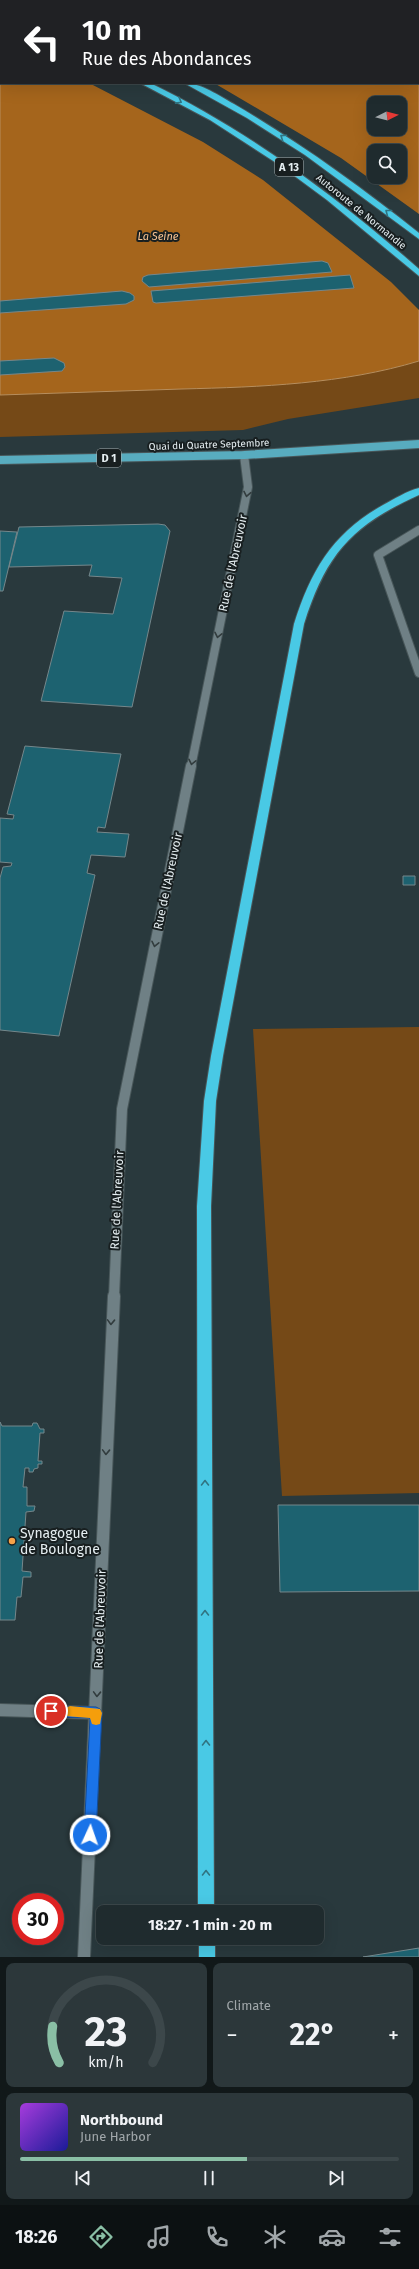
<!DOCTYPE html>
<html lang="en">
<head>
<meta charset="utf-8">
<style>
	body { margin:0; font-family:"Fira Sans",sans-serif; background:#2c373a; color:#f1f3f6; height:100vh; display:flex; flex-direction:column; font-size:15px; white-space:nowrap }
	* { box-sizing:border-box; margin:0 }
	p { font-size:13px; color:#a1a7aa }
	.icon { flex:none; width:22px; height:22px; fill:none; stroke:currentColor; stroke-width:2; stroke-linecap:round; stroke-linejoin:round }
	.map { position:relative; height:1957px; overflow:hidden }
	.sheet { display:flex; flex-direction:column; gap:6px; padding:6px; background:#111819; flex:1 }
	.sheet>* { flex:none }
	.hud { position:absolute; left:0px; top:0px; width:419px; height:84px; box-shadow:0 4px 16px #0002,0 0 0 1px #3c474a; background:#202124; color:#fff; overflow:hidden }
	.needle { width:26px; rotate:84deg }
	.fabs { position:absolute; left:367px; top:96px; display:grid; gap:8px }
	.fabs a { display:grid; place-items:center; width:40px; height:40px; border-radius:8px; background:#1f2b2e; box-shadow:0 4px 16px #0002,0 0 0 1px #3c474a; font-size:20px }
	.speed { position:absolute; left:12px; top:1893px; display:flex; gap:8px; font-size:20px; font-weight:700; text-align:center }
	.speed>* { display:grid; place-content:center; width:52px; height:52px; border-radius:50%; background:#1f2b2e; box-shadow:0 4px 16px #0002,0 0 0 1px #3c474a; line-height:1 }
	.speed .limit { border:6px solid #d22; background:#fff; color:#111 }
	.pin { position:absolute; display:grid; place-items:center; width:34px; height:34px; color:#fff; margin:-17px; border:2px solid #fff; border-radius:50%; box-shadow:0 1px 4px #0007 }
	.me { position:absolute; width:44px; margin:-22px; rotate:3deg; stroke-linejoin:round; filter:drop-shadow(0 0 3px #0008) }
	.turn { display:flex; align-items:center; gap:14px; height:84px; padding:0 16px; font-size:18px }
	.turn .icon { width:52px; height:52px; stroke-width:2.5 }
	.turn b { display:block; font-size:28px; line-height:34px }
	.big { font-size:30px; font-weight:700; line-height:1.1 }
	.sheet .tile { flex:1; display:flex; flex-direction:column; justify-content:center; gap:6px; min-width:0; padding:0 14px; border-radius:8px; background:#2c373a }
	.sheet .dial { align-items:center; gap:0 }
	.dial svg { height:104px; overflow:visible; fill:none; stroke:#3c474a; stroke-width:7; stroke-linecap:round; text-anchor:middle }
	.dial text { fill:#f1f3f6; stroke:none }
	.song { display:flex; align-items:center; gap:12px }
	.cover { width:48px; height:48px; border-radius:6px; background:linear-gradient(135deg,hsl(280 70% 55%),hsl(240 70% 35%)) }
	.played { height:4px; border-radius:2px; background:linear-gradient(90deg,#8abfa5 60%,#3c474a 60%) }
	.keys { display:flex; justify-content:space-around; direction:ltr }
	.heat { display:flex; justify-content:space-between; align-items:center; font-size:22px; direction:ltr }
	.sheet .tiles { flex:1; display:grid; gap:6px; grid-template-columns:1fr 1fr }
	.tile:last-child { grid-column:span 2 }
	.trip { position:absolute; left:96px; top:1905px; width:228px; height:40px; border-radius:8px; background:#1f2b2e; box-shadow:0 4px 16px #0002,0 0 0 1px #3c474a; font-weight:700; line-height:40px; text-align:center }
	.menu { display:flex; height:64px; justify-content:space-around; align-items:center; background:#0c1112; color:#a1a7aa }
	.menu .icon { width:28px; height:28px }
	.menu .active { color:#8abfa5 }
	.menu b { font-size:18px; color:#f1f3f6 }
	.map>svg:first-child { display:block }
	.green { fill:#754917 }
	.water { fill:#a5651c; stroke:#b88e5c; fill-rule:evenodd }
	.pier { fill:#29393d }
	.building { fill:#1d6270; stroke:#75878b }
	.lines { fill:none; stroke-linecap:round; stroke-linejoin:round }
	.lane-casing { stroke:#485659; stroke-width:10 }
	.street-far2-casing { stroke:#485659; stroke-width:10 }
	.street-far1-casing { stroke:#485659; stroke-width:12 }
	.street-casing { stroke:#485659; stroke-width:14 }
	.primary-casing { stroke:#485659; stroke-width:10 }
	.highway-casing { stroke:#485659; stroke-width:2 }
	.lane { stroke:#6f8085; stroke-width:8 }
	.street-far2 { stroke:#6f8085; stroke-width:8 }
	.street-far1 { stroke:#6f8085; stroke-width:10 }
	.street { stroke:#6f8085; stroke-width:12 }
	.primary { stroke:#58acbf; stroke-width:8 }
	.highway { fill:#49c9e5; fill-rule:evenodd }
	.oneway { stroke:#307482 }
	.oneway2 { stroke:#323c3e }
	.route { fill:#1a73e8; stroke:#114b97 }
	.slow { fill:#f59e0b }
	.poi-dot { fill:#f7a248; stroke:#181f20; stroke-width:1.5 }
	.labels { text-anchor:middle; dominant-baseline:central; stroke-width:4; stroke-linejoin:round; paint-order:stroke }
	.far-street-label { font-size:10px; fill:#e5eef1; stroke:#181f20 }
	.shield { fill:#181f20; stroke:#a8b0b2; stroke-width:1 }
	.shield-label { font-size:11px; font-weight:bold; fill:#e5eef1 }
	.far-water-label { font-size:11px; font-style:italic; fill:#f7c291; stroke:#181f20 }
	.street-label { font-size:12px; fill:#e5eef1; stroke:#181f20 }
	.near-poi-label { font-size:14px; fill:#e5eef1; stroke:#181f20; text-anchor:start }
</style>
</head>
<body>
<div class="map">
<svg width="419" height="1957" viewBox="0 0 419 1957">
	<rect width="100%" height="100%" fill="#29393d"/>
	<path class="green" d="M419,361v37l-131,21 -45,11 -243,7v-42c61,-2 121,-4 182,-6 79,-2 161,-5 237,-28z
		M419,1027v466l-137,3 -29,-467z"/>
	<path class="water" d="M0,0h419v361c-76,23 -158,26 -237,28 -61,2 -121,4 -182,6zM1,1h417v82h-417zM374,103h26v26h-26zM374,151h26v26h-26z"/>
	<path class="pier" d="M89,83h125l127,75 78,56v96l-28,-28 -128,-102 -60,-38z"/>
	<path class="building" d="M322,261l6,2 4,9 -183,15 -7,-6 1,-4 5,-2z
		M350,275l4,13 -198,15 -3,-1 -2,-11z
		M122,291l8,2 4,3v4l-8,4 -126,9v-12z
		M54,358l10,5 1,4 -3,4 -62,4v-14z
		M158,524l7,1 5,6 -38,176 -91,-6 23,-90 49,3 9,-36 -33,-2 3,-11 -83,2 10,-40z
		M0,531l17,1 -14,59h-3z
		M25,746l96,8 -16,74 -7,-1 -1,5 32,2 -4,23 -34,-2 -4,18 8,2 -36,161 -59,-6v-152l3,-11 8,-1 1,-3 -12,-1v-44l13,1 1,-4 -7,-1z
		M403,876h12v9h-12z
		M0,1422l2,4h30l1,-3h4l3,6h4v4h-4l-2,28h4v3h-4v4l-4,1 -1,3h-4v-4h-4l-2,19h4v19h8l-1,5 -8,1 -4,59 9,1v5h-8l-2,20h-4l-2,23h-15z
		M278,1505h141v86l-139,1z
		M419,1948v9h-56z"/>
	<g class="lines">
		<g class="lane-casing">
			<path id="lane" d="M419,530l-41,25 41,118"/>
		</g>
		<g class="street-far2-casing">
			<path id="street-far2" d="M191,767l57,-280 -4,-32"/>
		</g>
		<g class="street-far1-casing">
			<path id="street-far1" d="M114,1297l8,-188 69,-343"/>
		</g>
		<g class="street-casing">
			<path id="street" d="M0,1710l96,3
				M84,1957l30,-661"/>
		</g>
		<g class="primary-casing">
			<path id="primary" d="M0,460l244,-5 175,-11"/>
		</g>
		<g class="highway-casing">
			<path id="highway" d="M0,1h1v5h-1z
				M0,19h1v4h-1z
				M140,83h10c99,48 186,113 269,186v7l-92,-76 -46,-34 -71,-46z
				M184,83c18,0 35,13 50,21 65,38 126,82 185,129v6l-114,-84 -58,-37z
				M419,488v7c-67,30 -93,59 -115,129l-81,432 -7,45 -5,105 3,706h-16l-1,-706 7,-105 7,-45 83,-432c17,-54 39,-91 89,-119 11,-6 24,-14 36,-17z
				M199,1938h16v19h-16z"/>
		</g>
		<use href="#lane" class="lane"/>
		<use href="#street-far2" class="street-far2"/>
		<use href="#street-far1" class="street-far1"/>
		<use href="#street" class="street"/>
		<use href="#primary" class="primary"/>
		<use href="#highway" class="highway"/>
	</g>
	<defs><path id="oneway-chevron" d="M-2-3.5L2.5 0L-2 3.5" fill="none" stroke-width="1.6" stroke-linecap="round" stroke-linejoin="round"/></defs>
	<g class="oneway">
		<use href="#oneway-chevron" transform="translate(179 101) rotate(29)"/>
		<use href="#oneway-chevron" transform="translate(283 137) rotate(-146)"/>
		<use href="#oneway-chevron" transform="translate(388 212) rotate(-142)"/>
		<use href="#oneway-chevron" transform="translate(205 1483) rotate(-90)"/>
		<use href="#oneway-chevron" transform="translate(205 1613) rotate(-90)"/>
		<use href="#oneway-chevron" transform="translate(206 1743) rotate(-90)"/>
		<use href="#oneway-chevron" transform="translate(206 1873) rotate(-90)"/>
	</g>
	<g class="oneway2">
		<use href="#oneway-chevron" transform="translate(247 494) rotate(101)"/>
		<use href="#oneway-chevron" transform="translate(218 635) rotate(102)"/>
		<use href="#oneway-chevron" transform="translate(192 762) rotate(102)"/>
		<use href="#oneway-chevron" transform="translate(155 944) rotate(102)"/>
		<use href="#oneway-chevron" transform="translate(111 1322) rotate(92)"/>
		<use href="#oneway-chevron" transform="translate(106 1452) rotate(92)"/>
		<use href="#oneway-chevron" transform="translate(97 1694) rotate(92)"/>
	</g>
	<path class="route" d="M51,1706l45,1 4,2 2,4 -6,122 -1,4 -5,2 -4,-2 -2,-4 6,-117 -39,-1 -4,-2 -2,-4 2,-4z"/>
	<path class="slow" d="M70,1706l30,3 2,4 -2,11 -4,1 -4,-1 -2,-6 -25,-2 -1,-4 1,-4z"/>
	<circle class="poi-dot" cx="12" cy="1541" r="4"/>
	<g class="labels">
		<g class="far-street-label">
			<text transform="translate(361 212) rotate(39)">Autoroute de Normandie</text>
			<text transform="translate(209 445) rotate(-2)">Quai du Quatre Septembre</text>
		</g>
		<g class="shield">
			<rect x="275" y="158" width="28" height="18" rx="3"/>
			<rect x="97" y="449" width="24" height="18" rx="3"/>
		</g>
		<g class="shield-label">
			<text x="289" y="167">A 13</text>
			<text x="109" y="458">D 1</text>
		</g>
		<g class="far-water-label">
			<text x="158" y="236">La Seine</text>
		</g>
		<g class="street-label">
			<text transform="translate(233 563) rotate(-78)">Rue de l'Abreuvoir</text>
			<text transform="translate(168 881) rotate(-78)">Rue de l'Abreuvoir</text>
			<text transform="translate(117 1200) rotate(-87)">Rue de l'Abreuvoir</text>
			<text transform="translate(100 1619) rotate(-88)">Rue de l'Abreuvoir</text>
		</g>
		<g class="near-poi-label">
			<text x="20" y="1533">Synagogue<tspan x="20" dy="16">de Boulogne</tspan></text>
		</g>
	</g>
</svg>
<div class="fabs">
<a><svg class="needle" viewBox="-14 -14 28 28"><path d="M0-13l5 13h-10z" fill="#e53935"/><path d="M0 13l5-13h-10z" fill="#a1a7aa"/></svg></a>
<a><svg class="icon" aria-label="search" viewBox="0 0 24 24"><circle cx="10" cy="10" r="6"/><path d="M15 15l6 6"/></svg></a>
</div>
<div class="speed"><div class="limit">30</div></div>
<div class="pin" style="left:51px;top:1711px;background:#d93025"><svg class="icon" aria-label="arrive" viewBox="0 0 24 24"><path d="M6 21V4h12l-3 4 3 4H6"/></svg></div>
<svg class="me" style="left:90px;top:1835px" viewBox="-20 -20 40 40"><circle r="17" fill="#1a73e8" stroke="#fff" stroke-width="3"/><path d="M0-11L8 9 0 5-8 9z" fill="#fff"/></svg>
<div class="trip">18:27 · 1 min · 20 m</div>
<div class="hud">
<div class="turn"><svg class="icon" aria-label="left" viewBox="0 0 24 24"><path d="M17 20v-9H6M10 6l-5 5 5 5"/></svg><div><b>10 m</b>Rue des Abondances</div></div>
</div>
</div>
<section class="sheet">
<div class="tiles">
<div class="tile dial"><svg viewBox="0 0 100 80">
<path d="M14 69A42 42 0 1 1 86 69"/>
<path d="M14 69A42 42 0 0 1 9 41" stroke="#8abfa5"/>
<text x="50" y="56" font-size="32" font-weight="700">23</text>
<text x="50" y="72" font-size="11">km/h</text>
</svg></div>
<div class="tile"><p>Climate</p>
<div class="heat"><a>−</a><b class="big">22°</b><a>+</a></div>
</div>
<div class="tile">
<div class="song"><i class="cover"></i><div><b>Northbound</b><p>June Harbor</p></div></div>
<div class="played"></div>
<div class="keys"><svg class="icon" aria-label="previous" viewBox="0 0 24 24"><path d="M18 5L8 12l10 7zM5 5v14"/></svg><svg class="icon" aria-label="pause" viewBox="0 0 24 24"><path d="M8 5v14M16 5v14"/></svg><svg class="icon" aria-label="next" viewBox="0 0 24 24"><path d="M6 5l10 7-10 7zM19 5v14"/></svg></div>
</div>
</div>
</section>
<nav class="menu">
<b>18:26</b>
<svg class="icon active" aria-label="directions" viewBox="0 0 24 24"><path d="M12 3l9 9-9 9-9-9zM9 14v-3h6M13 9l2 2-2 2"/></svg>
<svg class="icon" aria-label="music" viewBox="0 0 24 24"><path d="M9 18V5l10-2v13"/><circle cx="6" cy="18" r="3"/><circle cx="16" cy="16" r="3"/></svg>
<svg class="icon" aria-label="phone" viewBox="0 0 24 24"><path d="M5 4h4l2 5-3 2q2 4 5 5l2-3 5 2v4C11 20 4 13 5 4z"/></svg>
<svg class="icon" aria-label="climate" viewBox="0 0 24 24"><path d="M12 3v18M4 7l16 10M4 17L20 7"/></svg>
<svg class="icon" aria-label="car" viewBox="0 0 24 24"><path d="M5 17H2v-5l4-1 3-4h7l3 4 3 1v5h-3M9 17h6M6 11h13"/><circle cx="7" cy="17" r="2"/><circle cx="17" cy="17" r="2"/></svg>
<svg class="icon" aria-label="filters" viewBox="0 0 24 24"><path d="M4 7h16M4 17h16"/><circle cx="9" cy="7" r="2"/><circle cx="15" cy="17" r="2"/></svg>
</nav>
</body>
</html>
